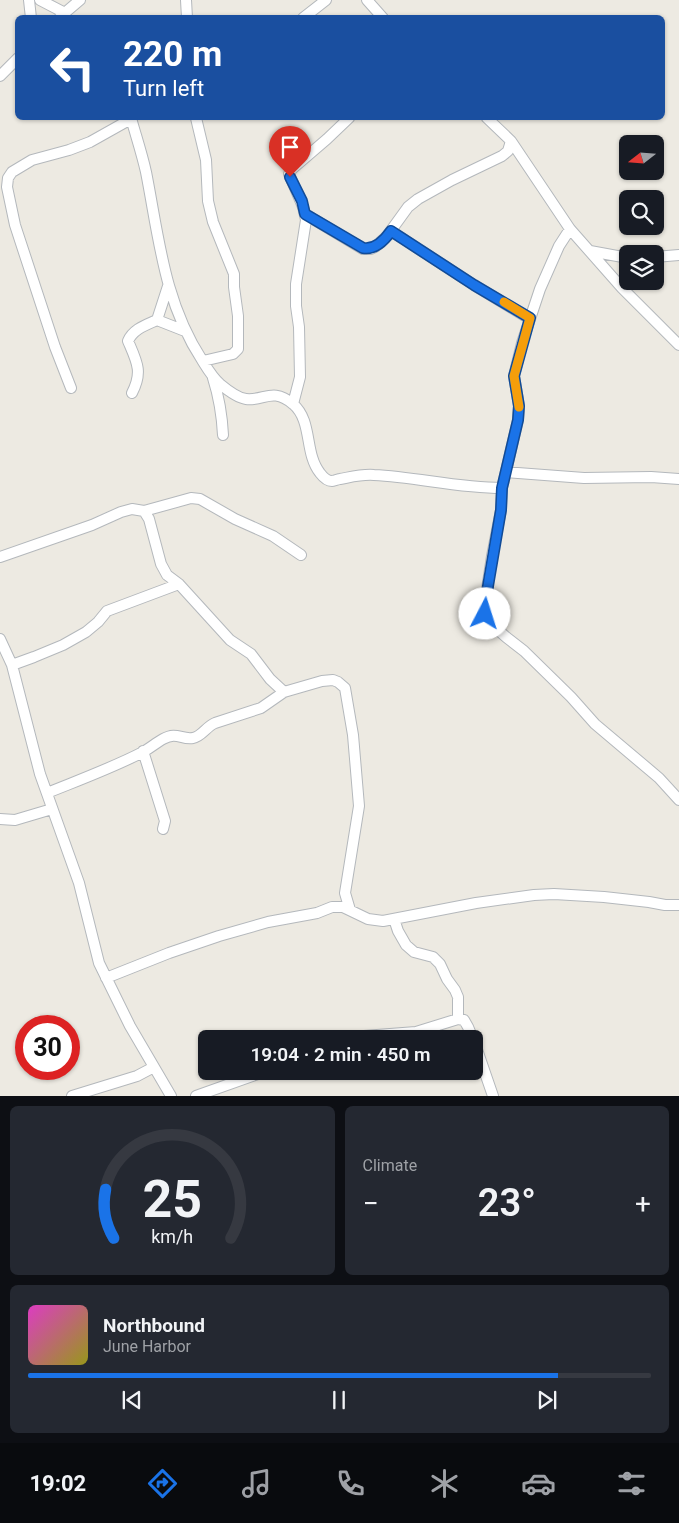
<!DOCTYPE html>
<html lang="en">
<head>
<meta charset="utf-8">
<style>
	body { margin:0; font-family:Roboto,sans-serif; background:#242831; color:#f1f3f6; height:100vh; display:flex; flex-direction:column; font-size:19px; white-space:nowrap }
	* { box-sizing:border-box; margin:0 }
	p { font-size:16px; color:#9ea1a6 }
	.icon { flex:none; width:28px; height:28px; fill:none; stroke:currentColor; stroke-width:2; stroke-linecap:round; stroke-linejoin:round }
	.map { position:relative; height:1096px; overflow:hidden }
	.panel { display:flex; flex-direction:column; gap:10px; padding:10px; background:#0d0f14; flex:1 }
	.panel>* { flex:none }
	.guide { position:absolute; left:15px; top:15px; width:650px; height:105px; border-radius:8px; box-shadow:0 1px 4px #0004; background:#1a4fa0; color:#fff; overflow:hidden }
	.needle { width:32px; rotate:253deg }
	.buttons { position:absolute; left:619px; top:135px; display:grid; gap:10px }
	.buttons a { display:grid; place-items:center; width:45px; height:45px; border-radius:8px; background:#171b24; box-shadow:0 1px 4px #0004; font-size:25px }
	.speed { position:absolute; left:15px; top:1015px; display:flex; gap:10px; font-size:25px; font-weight:700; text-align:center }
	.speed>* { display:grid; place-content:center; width:65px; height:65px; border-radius:50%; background:#171b24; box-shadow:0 1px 4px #0004; line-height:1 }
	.speed .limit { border:8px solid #d22; background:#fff; color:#111 }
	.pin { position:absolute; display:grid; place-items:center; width:42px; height:42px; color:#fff; margin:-51px -21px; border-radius:50% 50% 50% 0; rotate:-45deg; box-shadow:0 0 5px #0007 }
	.pin .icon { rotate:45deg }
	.me { position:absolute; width:55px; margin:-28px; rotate:5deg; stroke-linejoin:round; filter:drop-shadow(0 0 4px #0008) }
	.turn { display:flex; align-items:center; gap:18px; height:105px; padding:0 25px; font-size:22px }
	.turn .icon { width:65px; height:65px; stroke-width:2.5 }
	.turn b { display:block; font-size:35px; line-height:42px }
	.big { font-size:38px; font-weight:600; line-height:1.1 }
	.panel .tile { flex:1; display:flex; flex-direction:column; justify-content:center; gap:8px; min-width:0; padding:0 18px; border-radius:8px; background:#242831 }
	.panel .dial { align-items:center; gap:0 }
	.dial svg { height:130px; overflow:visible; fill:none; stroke:#363941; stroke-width:7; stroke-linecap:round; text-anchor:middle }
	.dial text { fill:#f1f3f6; stroke:none }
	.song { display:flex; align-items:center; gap:15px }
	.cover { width:60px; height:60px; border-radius:8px; background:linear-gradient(135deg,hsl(310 70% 55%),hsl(60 70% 35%)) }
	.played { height:5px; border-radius:2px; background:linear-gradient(90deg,#1a73e8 85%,#363941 85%) }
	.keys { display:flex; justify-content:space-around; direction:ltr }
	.heat { display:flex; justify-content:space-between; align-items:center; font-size:28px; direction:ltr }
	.panel .tiles { flex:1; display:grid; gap:10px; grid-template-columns:1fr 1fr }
	.tile:last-child { grid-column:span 2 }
	.trip { position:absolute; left:198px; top:1030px; width:285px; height:50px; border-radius:8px; background:#171b24; box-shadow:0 1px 4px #0004; font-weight:600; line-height:50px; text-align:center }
	.menu { display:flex; height:80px; justify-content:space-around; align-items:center; background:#090b0e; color:#9ea1a6 }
	.menu .icon { width:35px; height:35px }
	.menu .on { color:#1a73e8 }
	.menu b { font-size:22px; color:#f1f3f6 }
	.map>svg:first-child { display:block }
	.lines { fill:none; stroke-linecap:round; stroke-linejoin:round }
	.street-casing { stroke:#b4b8bc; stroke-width:12 }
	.street { stroke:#fff; stroke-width:10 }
	.route-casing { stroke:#114b97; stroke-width:12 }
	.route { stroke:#1a73e8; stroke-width:9 }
	.slow { stroke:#f59e0b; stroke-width:9 }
</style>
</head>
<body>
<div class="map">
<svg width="679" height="1096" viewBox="0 0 679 1096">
	<rect width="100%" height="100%" fill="#edeae2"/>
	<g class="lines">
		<g class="street-casing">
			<path id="street" d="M29,0l2,18
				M40,0l25,13
				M186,0l1,18
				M367,0l16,18
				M60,17l20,-17
				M303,18l23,-18
				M0,76l18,-18
				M131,118c5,18 11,36 15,54 13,66 18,130 56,188 5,8 10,17 18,24 6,5 18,14 26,15 19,2 26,-12 47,5 20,17 11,49 27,69 3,4 7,8 12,8 1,0 7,-2 8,-2 11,-2 22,-5 34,-4 43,2 83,13 128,13
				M196,118l10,42 2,41 5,21 21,52v13l4,29v33l-5,5 -30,7
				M487,118l24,23 59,88 52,59 57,57
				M305,214l58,35h8l4,-2 12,-11 21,-29 10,-8 34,-19 50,-24 6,-5 3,-10
				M570,229l-11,17 -19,43 -18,54 -8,33 5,30 -1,14 -16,68 -1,22 -9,46 -7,46v13l4,7 17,15 18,14 47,46 24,27 64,54 20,22
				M391,231l83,54 56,34
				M590,251l38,7
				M655,257l24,-2
				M157,320l28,11
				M213,378c6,19 9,37 10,57
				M71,388l-16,-41 -40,-122 -8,-38 1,-9 4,-6 20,-12 37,-10 21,-8 41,-23
				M132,393c11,-21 5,-31 -4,-52 5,-12 18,-16 29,-21l11,-34
				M293,404l7,-27 -1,-50 -3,-21v-22l10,-64 -3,-13 -14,-33 3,-5 35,-30 22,-21
				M506,472l78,6 67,-1 28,2
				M144,511l47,-13 9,1 35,20 38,17 28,19
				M0,557l92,-32 29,-13 11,-3 12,2 5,8 12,45 6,11 12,9 51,56 21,14 19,25 14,13
				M0,639l12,26 28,109 39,109 20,80 31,63 41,70
				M12,665l22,-8 29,-12 23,-13 12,-10 9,-11 72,-27
				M143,751l22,70 -2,8
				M47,793c32,-13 65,-25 96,-41 7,-4 13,-9 20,-13 14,-8 18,1 30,-1 8,-1 14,-12 22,-15l46,-15 23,-16 38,-11 11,-1 5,2 7,6 8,47 6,71 -14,87 5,17
				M0,819l15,1 37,-11
				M394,919l4,12 8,14 8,7 19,5 7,7 7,15 8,11 3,7v22
				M106,978l63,-25 50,-17 49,-14 49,-9 15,-6h11l25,12 15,2 93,-18 58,-8 20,-1 50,3 45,5 16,3h14
				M347,1039l17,-3 52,-4 42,-13 6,1 4,7 5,12
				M474,1041l19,55
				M72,1096l65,-20 17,-9
				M196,1096l70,-25"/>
		</g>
		<use href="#street" class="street"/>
	</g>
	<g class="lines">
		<g class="route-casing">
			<path id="route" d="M290,177l12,24 3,13 58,34c12,2 21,-7 28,-17l83,54 56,33 -16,58 5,30 -1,14 -16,68 -1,22 -13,76 -3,28"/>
		</g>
		<use href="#route" class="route"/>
		<path class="slow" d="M504,302l26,16 -16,58 5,31"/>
	</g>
</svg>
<div class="buttons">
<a><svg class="needle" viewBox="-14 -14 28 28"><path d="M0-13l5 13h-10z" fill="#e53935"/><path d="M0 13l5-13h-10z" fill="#9ea1a6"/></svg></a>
<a><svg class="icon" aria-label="search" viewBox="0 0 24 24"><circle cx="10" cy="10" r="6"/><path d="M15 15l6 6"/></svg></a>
<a><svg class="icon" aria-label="layers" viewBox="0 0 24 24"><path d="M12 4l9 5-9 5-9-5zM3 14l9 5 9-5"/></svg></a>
</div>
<div class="speed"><div class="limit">30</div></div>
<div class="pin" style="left:290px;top:177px;background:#d93025"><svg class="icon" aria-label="arrive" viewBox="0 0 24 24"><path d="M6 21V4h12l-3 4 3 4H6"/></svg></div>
<svg class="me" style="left:485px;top:614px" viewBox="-20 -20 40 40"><circle r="19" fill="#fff"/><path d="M0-13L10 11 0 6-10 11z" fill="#1a73e8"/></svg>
<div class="trip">19:04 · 2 min · 450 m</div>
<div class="guide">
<div class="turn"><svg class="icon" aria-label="left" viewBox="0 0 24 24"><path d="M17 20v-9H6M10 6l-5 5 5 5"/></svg><div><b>220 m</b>Turn left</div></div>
</div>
</div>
<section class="panel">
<div class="tiles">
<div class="tile dial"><svg viewBox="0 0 100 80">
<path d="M14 69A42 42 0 1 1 86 69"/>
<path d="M14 69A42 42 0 0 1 9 39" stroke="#1a73e8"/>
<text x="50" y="56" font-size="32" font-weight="700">25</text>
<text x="50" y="72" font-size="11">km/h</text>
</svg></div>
<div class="tile"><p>Climate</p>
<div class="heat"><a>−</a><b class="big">23°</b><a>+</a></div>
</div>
<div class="tile">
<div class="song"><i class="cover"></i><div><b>Northbound</b><p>June Harbor</p></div></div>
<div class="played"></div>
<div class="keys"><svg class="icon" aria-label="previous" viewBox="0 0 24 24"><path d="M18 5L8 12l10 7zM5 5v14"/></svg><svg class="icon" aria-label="pause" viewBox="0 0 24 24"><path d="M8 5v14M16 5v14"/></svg><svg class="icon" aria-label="next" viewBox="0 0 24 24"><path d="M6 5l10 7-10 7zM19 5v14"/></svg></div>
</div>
</div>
</section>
<nav class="menu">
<b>19:02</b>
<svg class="icon on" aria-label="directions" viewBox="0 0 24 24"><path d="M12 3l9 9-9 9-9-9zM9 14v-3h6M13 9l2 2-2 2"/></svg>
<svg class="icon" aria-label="music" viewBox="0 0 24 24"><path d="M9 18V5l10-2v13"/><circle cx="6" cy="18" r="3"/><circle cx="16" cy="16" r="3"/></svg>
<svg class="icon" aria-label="phone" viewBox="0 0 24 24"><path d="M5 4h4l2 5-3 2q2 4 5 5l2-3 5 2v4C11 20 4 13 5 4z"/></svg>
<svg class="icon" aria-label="climate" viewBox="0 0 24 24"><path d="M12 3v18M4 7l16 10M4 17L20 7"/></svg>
<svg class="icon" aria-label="car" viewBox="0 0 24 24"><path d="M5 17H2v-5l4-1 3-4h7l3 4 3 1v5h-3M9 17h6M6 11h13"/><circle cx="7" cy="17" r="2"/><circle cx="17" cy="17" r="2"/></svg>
<svg class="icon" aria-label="filters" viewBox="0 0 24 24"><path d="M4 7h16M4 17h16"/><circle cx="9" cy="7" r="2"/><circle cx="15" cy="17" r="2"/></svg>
</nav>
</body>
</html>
